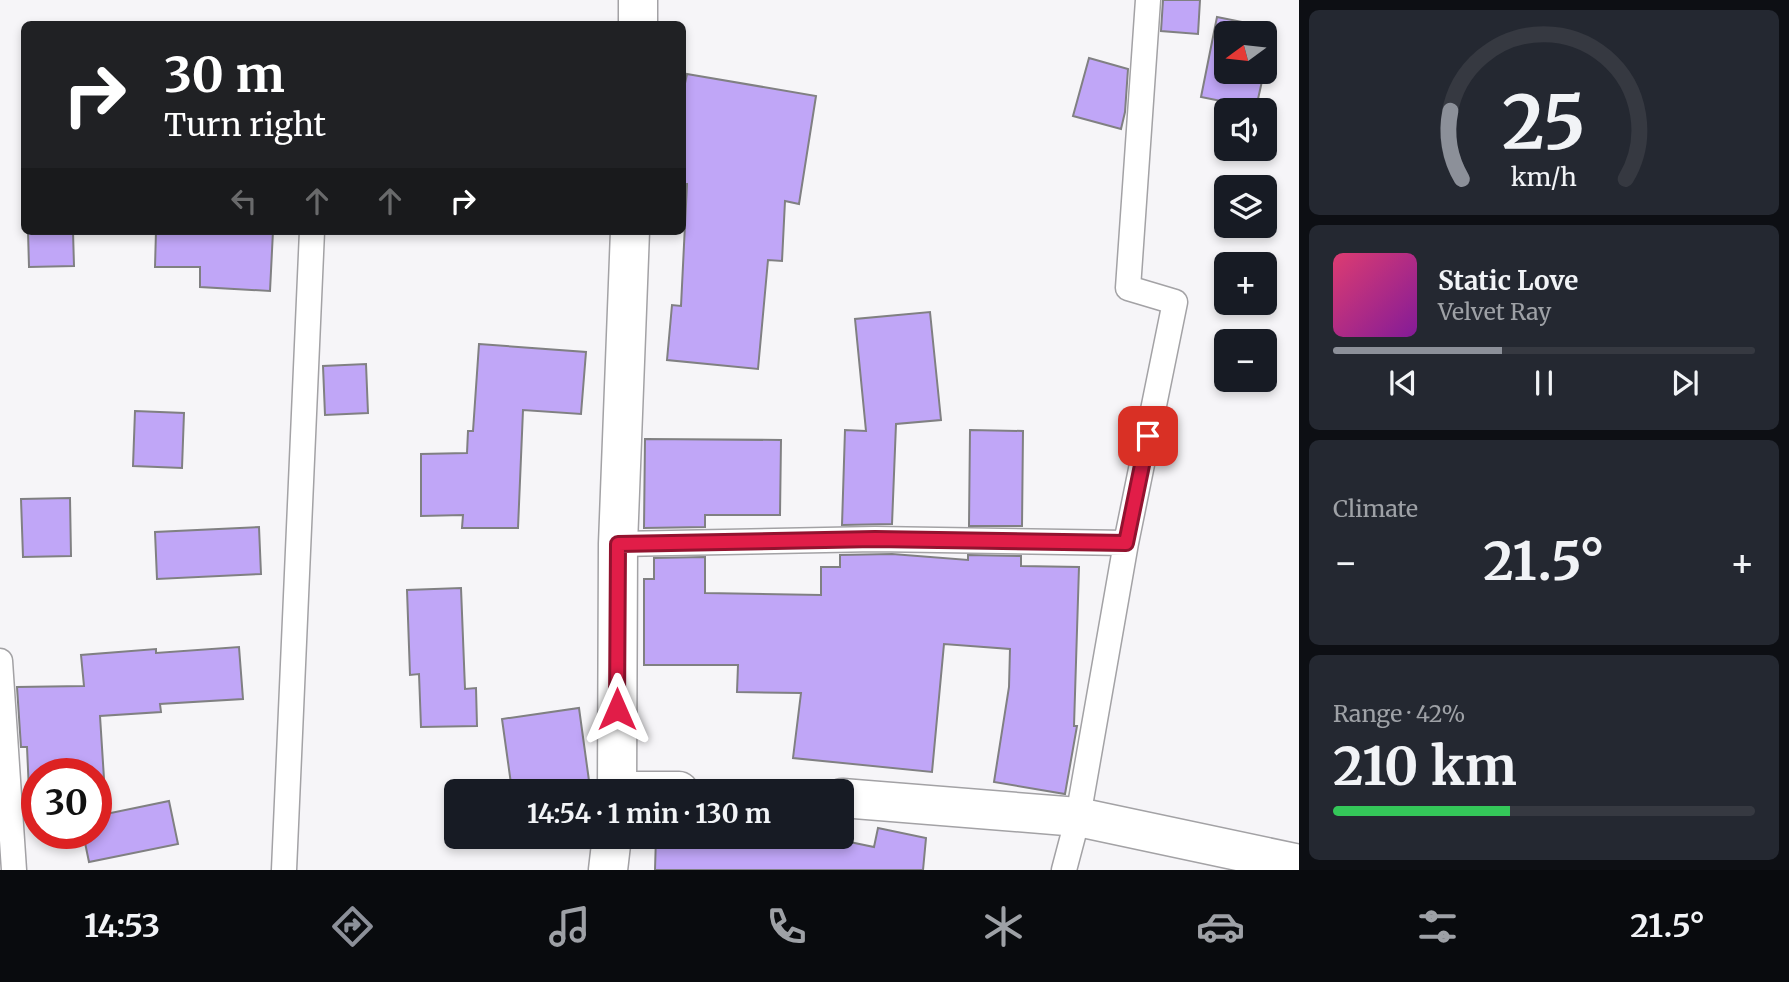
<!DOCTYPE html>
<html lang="en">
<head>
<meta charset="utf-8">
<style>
	body { margin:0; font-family:Merriweather,serif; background:#242831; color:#f1f3f6; height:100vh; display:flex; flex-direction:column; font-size:26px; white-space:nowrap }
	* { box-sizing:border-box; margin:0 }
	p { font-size:23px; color:#9ea1a6 }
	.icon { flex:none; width:38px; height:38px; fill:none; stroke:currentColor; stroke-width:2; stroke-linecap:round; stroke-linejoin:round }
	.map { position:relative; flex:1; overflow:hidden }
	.drawer { display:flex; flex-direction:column; gap:10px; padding:10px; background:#0d0f14; width:490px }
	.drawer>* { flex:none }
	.hud { position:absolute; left:21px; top:21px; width:665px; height:214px; border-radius:10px; box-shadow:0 4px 10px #0003; background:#202124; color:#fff; overflow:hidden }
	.needle { width:46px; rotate:255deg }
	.buttons { position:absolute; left:1214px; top:21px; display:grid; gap:14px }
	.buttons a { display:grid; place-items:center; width:63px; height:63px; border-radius:10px; background:#171b24; box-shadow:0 4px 10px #0003; font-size:35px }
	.speed { position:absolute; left:21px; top:758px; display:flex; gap:14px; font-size:35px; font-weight:700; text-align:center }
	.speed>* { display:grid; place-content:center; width:91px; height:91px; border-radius:50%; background:#171b24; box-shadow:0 4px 10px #0003; line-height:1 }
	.speed .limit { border:10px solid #d22; background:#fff; color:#111 }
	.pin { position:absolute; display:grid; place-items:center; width:60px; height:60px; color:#fff; margin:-30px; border-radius:14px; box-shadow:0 4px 10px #0006 }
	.me { position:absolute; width:77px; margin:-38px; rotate:0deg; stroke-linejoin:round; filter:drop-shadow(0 0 5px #0008) }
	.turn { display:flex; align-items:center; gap:24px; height:147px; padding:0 28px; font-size:32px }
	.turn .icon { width:91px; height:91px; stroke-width:2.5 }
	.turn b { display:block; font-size:49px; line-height:60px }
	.lanes { display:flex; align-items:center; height:66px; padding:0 28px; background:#0003; justify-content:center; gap:35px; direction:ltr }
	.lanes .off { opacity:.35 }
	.big { font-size:52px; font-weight:700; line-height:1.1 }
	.drawer .card { flex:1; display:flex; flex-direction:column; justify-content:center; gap:10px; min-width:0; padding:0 24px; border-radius:10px; background:#242831 }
	.drawer .dial { align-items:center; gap:0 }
	.dial svg { height:182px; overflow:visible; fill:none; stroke:#363941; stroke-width:7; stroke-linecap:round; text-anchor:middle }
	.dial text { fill:#f1f3f6; stroke:none }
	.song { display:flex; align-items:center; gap:21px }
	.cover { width:84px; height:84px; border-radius:10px; background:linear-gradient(135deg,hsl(340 70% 55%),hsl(290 70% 35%)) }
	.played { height:7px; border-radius:4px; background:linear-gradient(90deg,#8c9099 40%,#363941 40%) }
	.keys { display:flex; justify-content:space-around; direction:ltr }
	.heat { display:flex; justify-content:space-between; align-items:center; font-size:38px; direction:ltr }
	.charge { height:10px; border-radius:5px; background:linear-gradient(90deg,#34c759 42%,#363941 0) }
	.trip { position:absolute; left:444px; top:779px; width:410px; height:70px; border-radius:10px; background:#171b24; box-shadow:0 4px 10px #0003; font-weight:700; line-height:70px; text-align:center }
	.tabs { display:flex; height:112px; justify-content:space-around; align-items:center; background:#090b0e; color:#9ea1a6 }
	.tabs .icon { width:49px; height:49px }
	.tabs .current { color:#8c9099 }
	.tabs b { font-size:32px; color:#f1f3f6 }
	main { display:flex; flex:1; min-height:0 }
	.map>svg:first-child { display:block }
	.building { fill:#c0a6f7; stroke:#808082; stroke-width:2 }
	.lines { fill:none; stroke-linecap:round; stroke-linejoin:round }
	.lane-casing { stroke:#a3a2a5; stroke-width:27 }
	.street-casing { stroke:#a3a2a5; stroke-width:41 }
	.lane { stroke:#fff; stroke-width:24 }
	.street { stroke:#fff; stroke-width:38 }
	.route-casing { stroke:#92132f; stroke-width:18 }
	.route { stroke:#e11d48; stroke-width:12 }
</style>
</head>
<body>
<main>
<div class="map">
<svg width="1299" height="870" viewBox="0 0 1299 870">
	<rect width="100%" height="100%" fill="#f6f5f8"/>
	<path class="building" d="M1163,0h37l-2,34 -37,-3z
		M1217,17l55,11 -7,35v-30h-38v39h37l-8,36 -55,-11z
		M1089,58l39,11 -3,43 -4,17 -48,-13z
		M687,74l129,22 -17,108 -14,-3 -3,60 -14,-1 -10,109 -91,-9 5,-55 9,1 6,-122h-5v-87z
		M28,231h45l1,35 -45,1z
		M156,231h117l-3,60 -70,-4v-20h-45z
		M930,312l11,108 -45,4 -4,100 -50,1 3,-95 21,1 -11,-112z
		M479,344l107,8 -5,62 -58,-4 -5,118h-56l1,-13 -42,1v-62l46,-1 1,-22h5z
		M366,364l2,49 -43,2 -2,-49z
		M135,411l49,2 -2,55 -49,-2z
		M970,430l53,1 -1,95h-53z
		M645,439l136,1 -1,75h-75v12l-61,1z
		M70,498l1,58 -48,1 -2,-58z
		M259,527l2,47 -104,5 -2,-47z
		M892,554l76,6v-5l53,1v10l58,1 -5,159h3l-12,68 -71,-12 15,-95 1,-38 -66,-5 -12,128 -139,-14 8,-65 -64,-1 1,-27h-94v-86h10v-21l51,-1v36l116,2v-28h19v-12z
		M461,588l4,101 11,-1 1,38 -56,1 -2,-53 -9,1 -3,-85z
		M239,647l4,52 -83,5 1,8 -61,4 6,94h-10v-36h-59v40h-7l-3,-67h-6l-4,-60 67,-1 -3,-31 75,-6v4z
		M579,708l11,80 -19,3h-59l-10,-72z
		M169,801l9,43 -89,18 -6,-29h13v-17z
		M878,828l48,10 -3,32h-268l1,-34h165l53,11z"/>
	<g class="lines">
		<g class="lane-casing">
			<path id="lane" d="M1126,543l49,-241 -47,-14 20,-288
				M618,544l257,-5 251,4 -48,274 -14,53
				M0,661l14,209
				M284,870l28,-639"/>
		</g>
		<g class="street-casing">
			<path id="street" d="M638,24v-24
				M617,791l1,-247 12,-313
				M617,791h62
				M842,798l236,19 221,47
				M608,870l4,-34"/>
		</g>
		<use href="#lane" class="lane"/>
		<use href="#street" class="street"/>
	</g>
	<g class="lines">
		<g class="route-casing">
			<path id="route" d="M617,709l1,-165 257,-5 251,4 22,-107"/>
		</g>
		<use href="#route" class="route"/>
	</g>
</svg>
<div class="buttons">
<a><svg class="needle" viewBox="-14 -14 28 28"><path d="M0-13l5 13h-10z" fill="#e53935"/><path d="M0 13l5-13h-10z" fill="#9ea1a6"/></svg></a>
<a><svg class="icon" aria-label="sound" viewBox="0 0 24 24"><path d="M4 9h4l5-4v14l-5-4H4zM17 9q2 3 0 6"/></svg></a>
<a><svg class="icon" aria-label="layers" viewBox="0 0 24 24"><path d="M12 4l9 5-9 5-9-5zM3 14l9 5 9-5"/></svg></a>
<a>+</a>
<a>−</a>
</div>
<div class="speed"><div class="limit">30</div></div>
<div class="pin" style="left:1148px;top:436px;background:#d93025"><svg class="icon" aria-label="arrive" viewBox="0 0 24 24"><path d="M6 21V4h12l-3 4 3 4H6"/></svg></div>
<svg class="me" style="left:617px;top:709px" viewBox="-20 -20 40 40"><path d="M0-17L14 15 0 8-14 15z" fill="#e11d48" stroke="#fff" stroke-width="4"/></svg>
<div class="trip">14:54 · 1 min · 130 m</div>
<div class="hud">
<div class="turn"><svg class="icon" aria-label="right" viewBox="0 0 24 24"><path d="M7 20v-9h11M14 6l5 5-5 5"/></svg><div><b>30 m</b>Turn right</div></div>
<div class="lanes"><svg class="icon off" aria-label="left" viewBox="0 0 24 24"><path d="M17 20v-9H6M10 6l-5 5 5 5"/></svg><svg class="icon off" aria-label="ahead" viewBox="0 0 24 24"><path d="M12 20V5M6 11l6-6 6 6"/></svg><svg class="icon off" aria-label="ahead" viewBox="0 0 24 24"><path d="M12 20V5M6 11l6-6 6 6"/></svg><svg class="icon" aria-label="right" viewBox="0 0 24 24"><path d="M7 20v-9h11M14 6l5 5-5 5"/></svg></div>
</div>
</div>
<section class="drawer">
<div class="card dial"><svg viewBox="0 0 100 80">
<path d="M14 69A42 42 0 1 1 86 69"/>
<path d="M14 69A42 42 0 0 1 9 39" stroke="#8c9099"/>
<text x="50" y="56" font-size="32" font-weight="700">25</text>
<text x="50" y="72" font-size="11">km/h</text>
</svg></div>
<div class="card">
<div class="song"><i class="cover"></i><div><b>Static Love</b><p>Velvet Ray</p></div></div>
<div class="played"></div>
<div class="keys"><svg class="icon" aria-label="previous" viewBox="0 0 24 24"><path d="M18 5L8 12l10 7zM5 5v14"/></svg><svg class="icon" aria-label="pause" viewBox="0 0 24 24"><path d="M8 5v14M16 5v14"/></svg><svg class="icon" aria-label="next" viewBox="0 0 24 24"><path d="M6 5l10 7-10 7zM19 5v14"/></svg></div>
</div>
<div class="card"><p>Climate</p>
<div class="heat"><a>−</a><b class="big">21.5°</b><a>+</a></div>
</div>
<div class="card"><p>Range · 42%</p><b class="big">210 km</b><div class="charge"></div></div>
</section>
</main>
<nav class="tabs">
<b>14:53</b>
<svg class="icon current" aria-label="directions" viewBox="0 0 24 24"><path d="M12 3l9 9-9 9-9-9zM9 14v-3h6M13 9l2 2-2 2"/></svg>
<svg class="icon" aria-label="music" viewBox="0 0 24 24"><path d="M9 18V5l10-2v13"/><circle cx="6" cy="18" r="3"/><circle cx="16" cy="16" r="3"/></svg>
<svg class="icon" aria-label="phone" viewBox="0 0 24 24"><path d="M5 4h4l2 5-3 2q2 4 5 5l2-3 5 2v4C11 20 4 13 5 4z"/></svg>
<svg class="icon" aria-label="climate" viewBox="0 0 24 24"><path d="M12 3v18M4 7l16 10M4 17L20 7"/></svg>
<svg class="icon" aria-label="car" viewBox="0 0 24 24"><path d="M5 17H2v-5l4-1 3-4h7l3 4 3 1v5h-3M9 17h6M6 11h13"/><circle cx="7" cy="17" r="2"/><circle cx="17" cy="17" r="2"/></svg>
<svg class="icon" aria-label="filters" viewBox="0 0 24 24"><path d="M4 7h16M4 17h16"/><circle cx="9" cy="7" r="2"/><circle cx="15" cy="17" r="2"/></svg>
<b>21.5°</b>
</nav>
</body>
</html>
